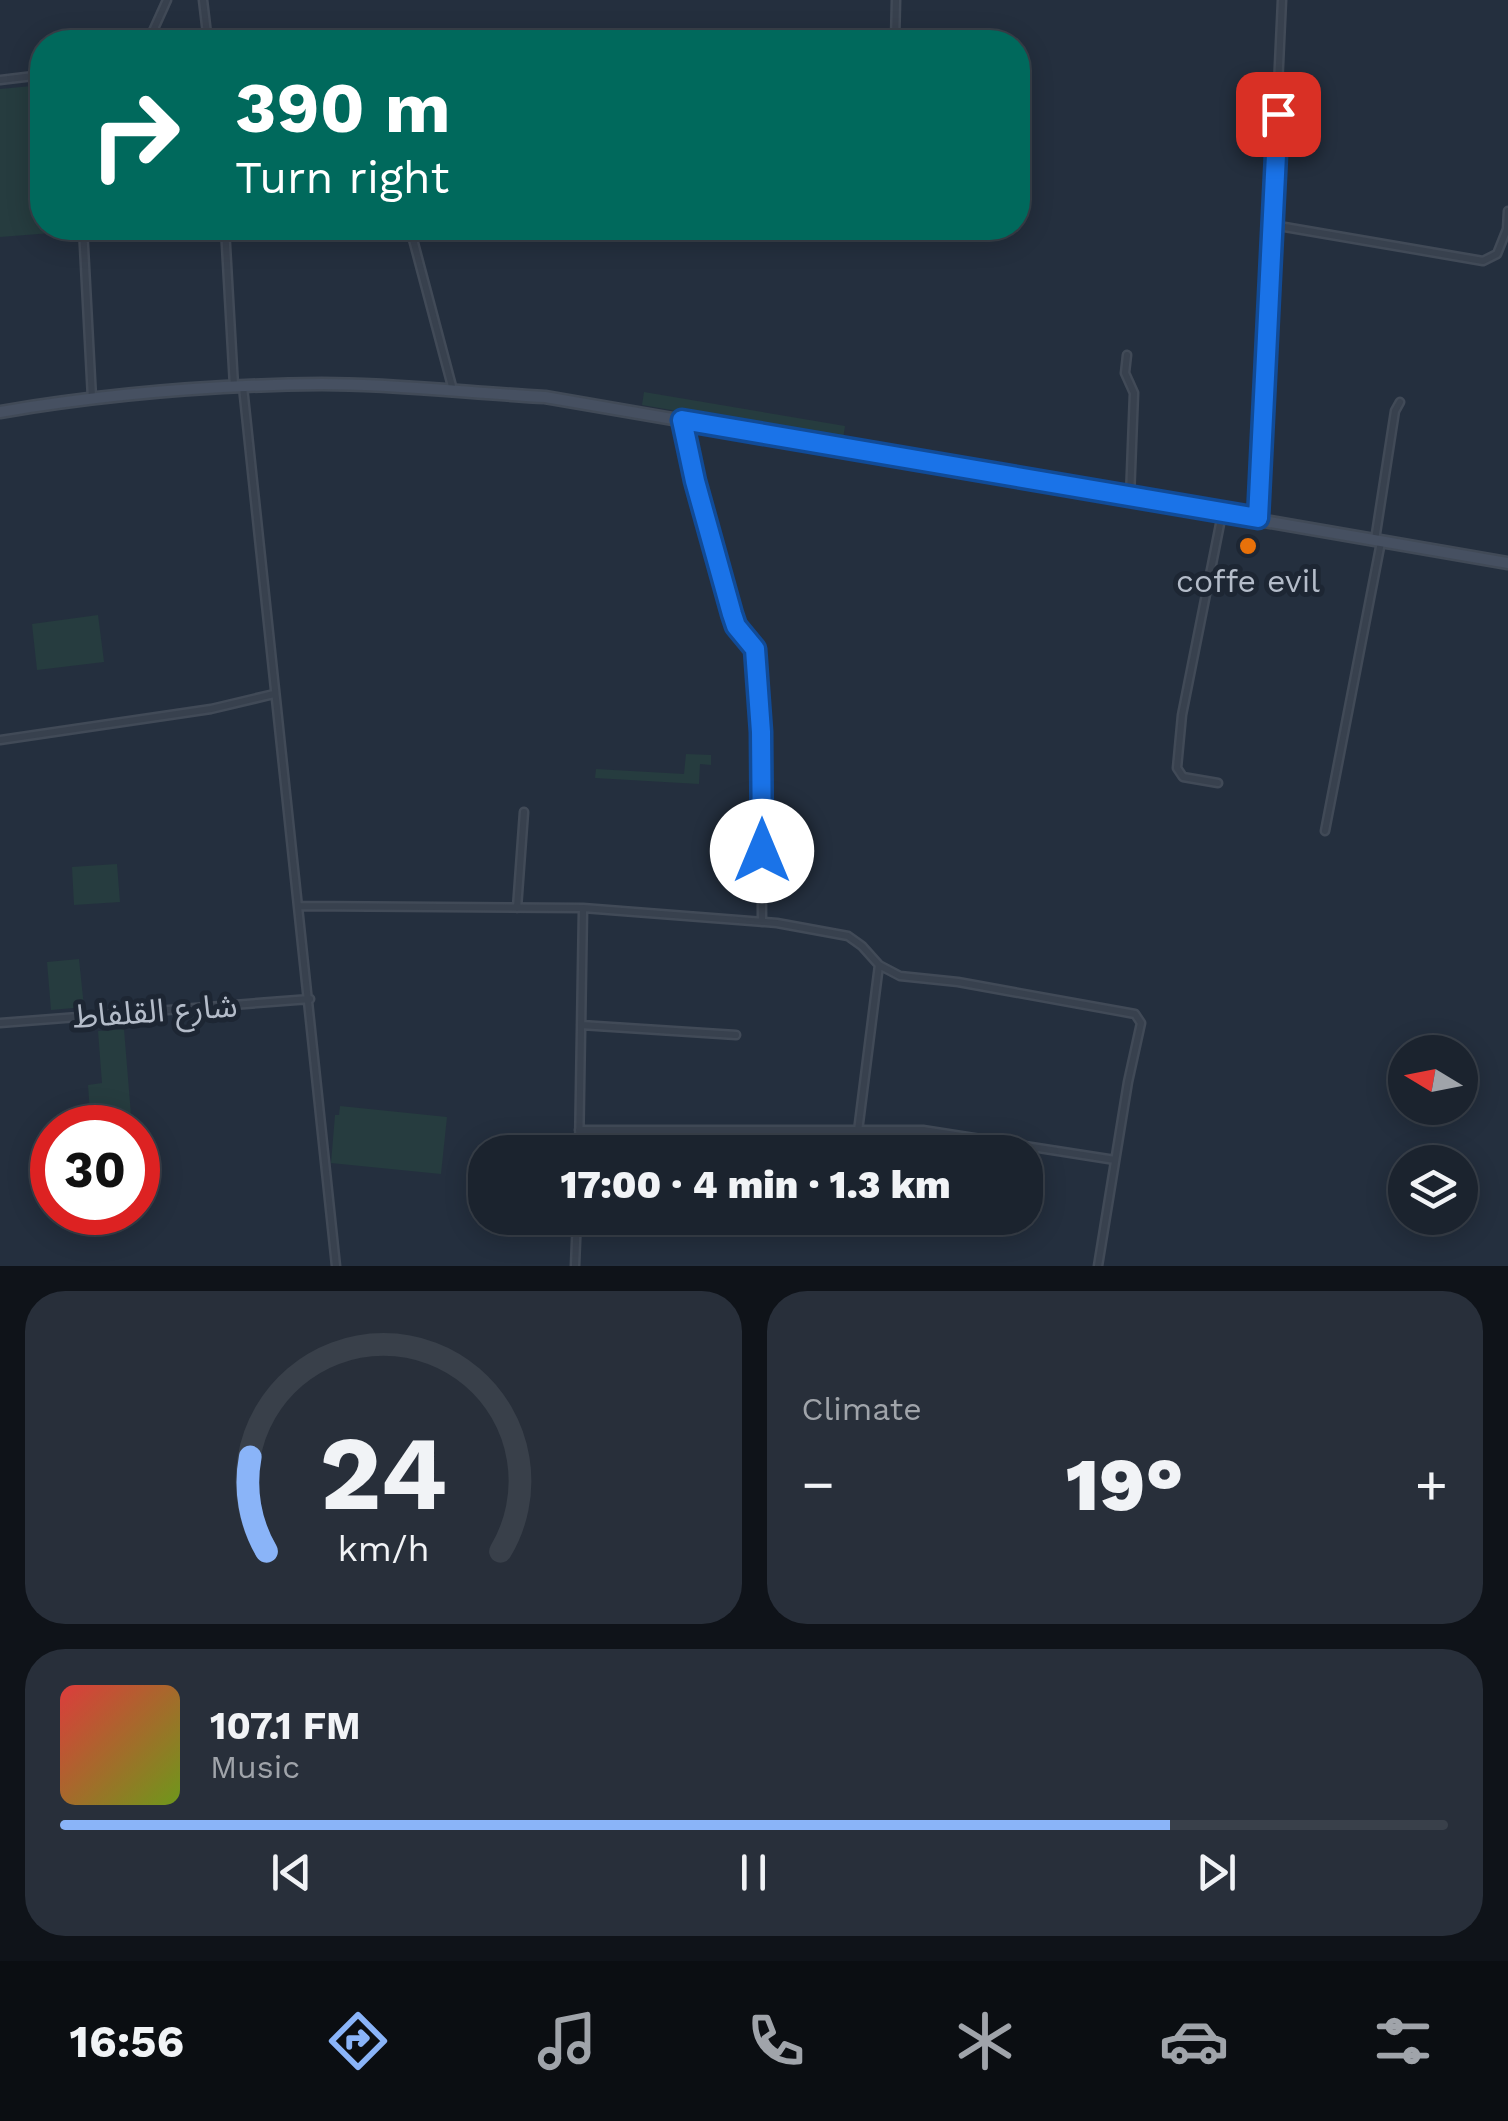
<!DOCTYPE html>
<html lang="en">
<head>
<meta charset="utf-8">
<style>
	body { margin:0; font-family:"Work Sans","Noto Sans Arabic",sans-serif; background:#282f3a; color:#f1f3f6; height:100vh; display:flex; flex-direction:column; font-size:38px; white-space:nowrap }
	* { box-sizing:border-box; margin:0 }
	p { font-size:32px; color:#a0a4aa }
	.icon { flex:none; width:55px; height:55px; fill:none; stroke:currentColor; stroke-width:2; stroke-linecap:round; stroke-linejoin:round }
	.map { position:relative; height:1266px; overflow:hidden }
	.sheet { display:flex; flex-direction:column; gap:25px; padding:25px; background:#0f1319; flex:1 }
	.sheet>* { flex:none }
	.hud { position:absolute; left:30px; top:30px; width:1000px; height:210px; border-radius:40px; box-shadow:0 5px 25px #0003,0 0 0 2px #39404a; background:#00695c; color:#fff; overflow:hidden }
	.needle { width:65px; rotate:280deg }
	.buttons { position:absolute; left:1388px; top:1035px; display:grid; gap:20px }
	.buttons a { display:grid; place-items:center; width:90px; height:90px; border-radius:50%; background:#1b232e; box-shadow:0 5px 25px #0003,0 0 0 2px #39404a; font-size:50px }
	.speed { position:absolute; left:30px; top:1105px; display:flex; gap:20px; font-size:50px; font-weight:700; text-align:center }
	.speed>* { display:grid; place-content:center; width:130px; height:130px; border-radius:50%; background:#1b232e; box-shadow:0 5px 25px #0003,0 0 0 2px #39404a; line-height:1 }
	.speed .limit { border:15px solid #d22; background:#fff; color:#111 }
	.pin { position:absolute; display:grid; place-items:center; width:85px; height:85px; color:#fff; margin:-42px; border-radius:20px; box-shadow:0 5px 15px #0006 }
	.me { position:absolute; width:110px; margin:-55px; rotate:0deg; stroke-linejoin:round; filter:drop-shadow(0 0 8px #0008) }
	.turn { display:flex; align-items:center; gap:35px; height:210px; padding:0 40px; font-size:45px }
	.turn .icon { width:130px; height:130px; stroke-width:2.5 }
	.turn b { display:block; font-size:70px; line-height:85px }
	.big { font-size:75px; font-weight:800; line-height:1.1 }
	.sheet .widget { flex:1; display:flex; flex-direction:column; justify-content:center; gap:15px; min-width:0; padding:0 35px; border-radius:40px; background:#282f3a }
	.sheet .dial { align-items:center; gap:0 }
	.dial svg { height:260px; overflow:visible; fill:none; stroke:#39404a; stroke-width:7; stroke-linecap:round; text-anchor:middle }
	.dial text { fill:#f1f3f6; stroke:none }
	.song { display:flex; align-items:center; gap:30px }
	.cover { width:120px; height:120px; border-radius:15px; background:linear-gradient(135deg,hsl(0 70% 55%),hsl(80 70% 35%)) }
	.played { height:10px; border-radius:5px; background:linear-gradient(90deg,#8ab4f8 80%,#39404a 80%) }
	.keys { display:flex; justify-content:space-around; direction:ltr }
	.heat { display:flex; justify-content:space-between; align-items:center; font-size:55px; direction:ltr }
	.sheet .tiles { flex:1; display:grid; gap:25px; grid-template-columns:1fr 1fr }
	.widget:last-child { grid-column:span 2 }
	.trip { position:absolute; left:468px; top:1135px; width:575px; height:100px; border-radius:40px; background:#1b232e; box-shadow:0 5px 25px #0003,0 0 0 2px #39404a; font-weight:800; line-height:100px; text-align:center }
	.tab-bar { display:flex; height:160px; justify-content:space-around; align-items:center; background:#0b0e12; color:#a0a4aa }
	.tab-bar .icon { width:70px; height:70px }
	.tab-bar .active { color:#8ab4f8 }
	.tab-bar b { font-size:45px; color:#f1f3f6 }
	.map>svg:first-child { display:block }
	.green { fill:#263c3f }
	.lines { fill:none; stroke-linecap:round; stroke-linejoin:round }
	.street-casing { stroke:#414a57; stroke-width:11 }
	.secondary-casing { stroke:#414a57; stroke-width:15 }
	.street { stroke:#38414e; stroke-width:6 }
	.secondary { stroke:#465061; stroke-width:10 }
	.route-casing { stroke:#114b97; stroke-width:25 }
	.route { stroke:#1a73e8; stroke-width:18 }
	.food-dot { fill:#e8710a; stroke:#1d2633; stroke-width:4 }
	.labels { text-anchor:middle; dominant-baseline:central; stroke-width:10; stroke-linejoin:round; paint-order:stroke }
	.poi-label { font-size:32px; fill:#b4bcc9; stroke:#1d2633 }
	.street-label { font-size:32px; fill:#b4bcc9; stroke:#1d2633 }
</style>
</head>
<body>
<div class="map">
<svg width="1508" height="1266" viewBox="0 0 1508 1266">
	<rect width="100%" height="100%" fill="#242f3e"/>
	<path class="green" d="M42,85v143h35v3l-77,6v-148z
		M644,392l201,34 -2,13 -201,-34z
		M98,615l6,47 -67,8 -5,-46z
		M686,754l25,1v10l-11,-1 -1,20 -104,-6 1,-9 88,5z
		M117,864l3,38 -46,3 -2,-38z
		M79,959l5,48 -33,3 -4,-48z
		M124,1029l8,98h-41l-3,-42 14,-2 -4,-52z
		M340,1106l107,11 -6,57 -110,-11 4,-48h4z"/>
	<g class="lines">
		<g class="street-casing">
			<path id="street" d="M203,0l5,42
				M148,42l19,-42
				M895,42l1,-42
				M0,80l42,-5
				M1273,225l210,36 14,-7 10,-25 1,-18
				M83,228l9,170
				M225,228l9,158
				M410,228l43,162
				M1127,355l-2,18 9,20 -4,104
				M243,387l93,879
				M682,420l13,61 37,134 3,11 20,23 6,83 1,190
				M1258,518l24,-518
				M1375,540l20,-129 5,-9
				M0,740l211,-31 63,-15
				M1218,783l-35,-6 -6,-9 5,-53 40,-201
				M1325,831l56,-289
				M299,906l284,2 194,15 71,13 14,10 17,19 21,11 58,6 177,32 6,9 -13,59 -30,184
				M517,908l7,-96
				M0,1023l310,-24
				M581,1025l155,10
				M579,1130h344l192,30
				M858,1131l21,-166
				M579,1152l4,-243
				M575,1266l2,-48"/>
		</g>
		<g class="secondary-casing">
			<path id="secondary" d="M0,412c106,-18 214,-27 322,-28 74,0 149,9 223,13l963,166"/>
		</g>
		<use href="#street" class="street"/>
		<use href="#secondary" class="secondary"/>
	</g>
	<g class="lines">
		<g class="route-casing">
			<path id="route" d="M762,851l-1,-119 -6,-83 -19,-23 -4,-12 -37,-133 -13,-61 576,98 20,-404"/>
		</g>
		<use href="#route" class="route"/>
	</g>
	<circle class="food-dot" cx="1248" cy="546" r="10"/>
	<g class="labels">
		<g class="poi-label">
			<text x="1248" y="581">coffe evil</text>
		</g>
		<g class="street-label">
			<text transform="translate(155 1011) rotate(-4)">شارع القلفاط</text>
		</g>
	</g>
</svg>
<div class="buttons">
<a><svg class="needle" viewBox="-14 -14 28 28"><path d="M0-13l5 13h-10z" fill="#e53935"/><path d="M0 13l5-13h-10z" fill="#a0a4aa"/></svg></a>
<a><svg class="icon" aria-label="layers" viewBox="0 0 24 24"><path d="M12 4l9 5-9 5-9-5zM3 14l9 5 9-5"/></svg></a>
</div>
<div class="speed"><div class="limit">30</div></div>
<div class="pin" style="left:1278px;top:114px;background:#d93025"><svg class="icon" aria-label="arrive" viewBox="0 0 24 24"><path d="M6 21V4h12l-3 4 3 4H6"/></svg></div>
<svg class="me" style="left:762px;top:851px" viewBox="-20 -20 40 40"><circle r="19" fill="#fff"/><path d="M0-13L10 11 0 6-10 11z" fill="#1a73e8"/></svg>
<div class="trip">17:00 · 4 min · 1.3 km</div>
<div class="hud">
<div class="turn"><svg class="icon" aria-label="right" viewBox="0 0 24 24"><path d="M7 20v-9h11M14 6l5 5-5 5"/></svg><div><b>390 m</b>Turn right</div></div>
</div>
</div>
<section class="sheet">
<div class="tiles">
<div class="widget dial"><svg viewBox="0 0 100 80">
<path d="M14 69A42 42 0 1 1 86 69"/>
<path d="M14 69A42 42 0 0 1 9 40" stroke="#8ab4f8"/>
<text x="50" y="56" font-size="32" font-weight="700">24</text>
<text x="50" y="72" font-size="11">km/h</text>
</svg></div>
<div class="widget"><p>Climate</p>
<div class="heat"><a>−</a><b class="big">19°</b><a>+</a></div>
</div>
<div class="widget">
<div class="song"><i class="cover"></i><div><b>107.1 FM</b><p>Music</p></div></div>
<div class="played"></div>
<div class="keys"><svg class="icon" aria-label="previous" viewBox="0 0 24 24"><path d="M18 5L8 12l10 7zM5 5v14"/></svg><svg class="icon" aria-label="pause" viewBox="0 0 24 24"><path d="M8 5v14M16 5v14"/></svg><svg class="icon" aria-label="next" viewBox="0 0 24 24"><path d="M6 5l10 7-10 7zM19 5v14"/></svg></div>
</div>
</div>
</section>
<nav class="tab-bar">
<b>16:56</b>
<svg class="icon active" aria-label="directions" viewBox="0 0 24 24"><path d="M12 3l9 9-9 9-9-9zM9 14v-3h6M13 9l2 2-2 2"/></svg>
<svg class="icon" aria-label="music" viewBox="0 0 24 24"><path d="M9 18V5l10-2v13"/><circle cx="6" cy="18" r="3"/><circle cx="16" cy="16" r="3"/></svg>
<svg class="icon" aria-label="phone" viewBox="0 0 24 24"><path d="M5 4h4l2 5-3 2q2 4 5 5l2-3 5 2v4C11 20 4 13 5 4z"/></svg>
<svg class="icon" aria-label="climate" viewBox="0 0 24 24"><path d="M12 3v18M4 7l16 10M4 17L20 7"/></svg>
<svg class="icon" aria-label="car" viewBox="0 0 24 24"><path d="M5 17H2v-5l4-1 3-4h7l3 4 3 1v5h-3M9 17h6M6 11h13"/><circle cx="7" cy="17" r="2"/><circle cx="17" cy="17" r="2"/></svg>
<svg class="icon" aria-label="filters" viewBox="0 0 24 24"><path d="M4 7h16M4 17h16"/><circle cx="9" cy="7" r="2"/><circle cx="15" cy="17" r="2"/></svg>
</nav>
</body>
</html>
